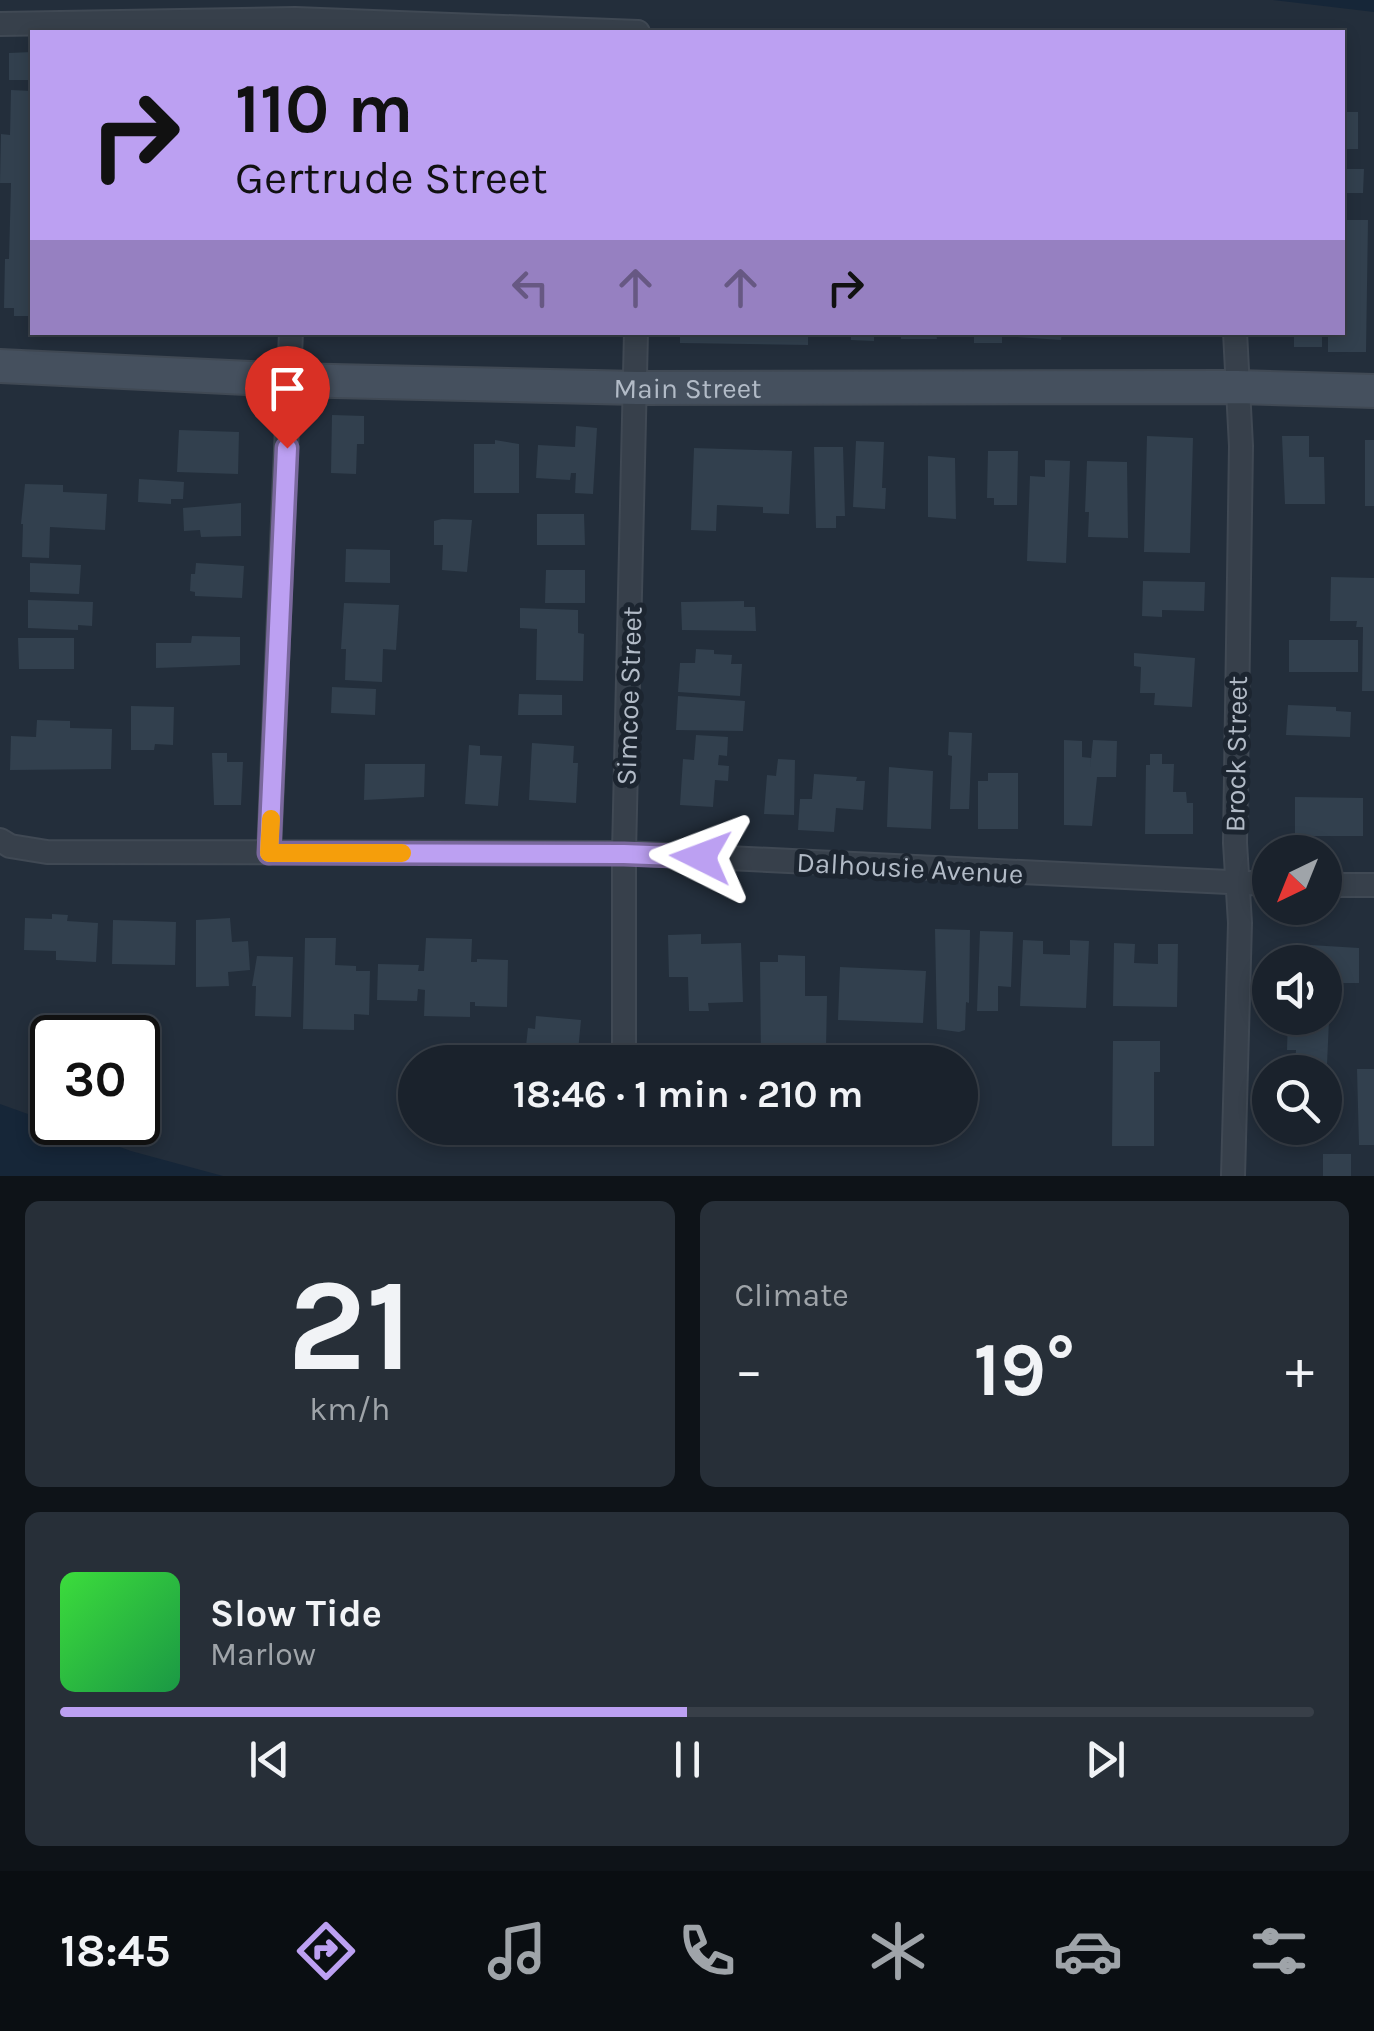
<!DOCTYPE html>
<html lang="en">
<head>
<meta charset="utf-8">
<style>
	body { margin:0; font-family:Karla,sans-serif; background:#272f38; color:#f1f3f6; height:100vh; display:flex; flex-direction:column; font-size:38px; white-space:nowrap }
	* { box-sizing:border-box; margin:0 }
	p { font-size:32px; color:#9fa4a9 }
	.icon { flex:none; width:55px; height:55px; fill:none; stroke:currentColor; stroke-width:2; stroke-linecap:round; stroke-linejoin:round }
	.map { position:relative; height:1176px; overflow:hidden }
	.drawer { display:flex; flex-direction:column; gap:25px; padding:25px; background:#0e1318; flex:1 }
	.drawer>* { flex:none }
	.hud { position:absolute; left:30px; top:30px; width:1315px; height:305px; border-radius:0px; box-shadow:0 5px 15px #0003,0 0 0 2px #383f48; background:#bca0f2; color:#111; overflow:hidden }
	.needle { width:65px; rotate:223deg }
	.fabs { position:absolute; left:1252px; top:835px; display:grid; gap:20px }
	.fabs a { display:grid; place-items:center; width:90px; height:90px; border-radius:50%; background:#1a222c; box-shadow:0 5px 15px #0003,0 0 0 2px #383f48; font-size:50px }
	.speed { position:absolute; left:30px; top:1015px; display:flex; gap:20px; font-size:50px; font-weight:700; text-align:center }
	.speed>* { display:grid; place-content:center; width:130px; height:130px; border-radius:50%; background:#1a222c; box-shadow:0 5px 15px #0003,0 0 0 2px #383f48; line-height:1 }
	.speed .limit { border:5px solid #111; border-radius:15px; background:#fff; color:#111 }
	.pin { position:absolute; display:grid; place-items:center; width:85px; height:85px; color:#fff; margin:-102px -42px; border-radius:50% 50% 50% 0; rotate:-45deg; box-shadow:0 0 10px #0007 }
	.pin .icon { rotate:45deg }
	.me { position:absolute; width:110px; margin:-55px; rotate:273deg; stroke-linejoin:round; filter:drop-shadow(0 0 8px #0008) }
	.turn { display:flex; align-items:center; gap:35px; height:210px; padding:0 40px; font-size:45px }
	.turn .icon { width:130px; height:130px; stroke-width:2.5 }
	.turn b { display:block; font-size:70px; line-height:85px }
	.lanes { display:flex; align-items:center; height:95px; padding:0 40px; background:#0003; justify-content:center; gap:50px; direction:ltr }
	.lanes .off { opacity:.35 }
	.big { font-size:75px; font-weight:700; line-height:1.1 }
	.drawer .tile { flex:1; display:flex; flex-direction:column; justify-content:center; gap:15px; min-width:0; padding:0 35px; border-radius:15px; background:#272f38 }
	.drawer .dial { align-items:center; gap:0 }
	.dial b { font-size:130px; line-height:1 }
	.song { display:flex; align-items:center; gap:30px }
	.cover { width:120px; height:120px; border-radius:15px; background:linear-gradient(135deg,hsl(120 70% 55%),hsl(140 70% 35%)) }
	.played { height:10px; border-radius:5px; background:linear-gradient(90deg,#bca0f2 50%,#383f48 50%) }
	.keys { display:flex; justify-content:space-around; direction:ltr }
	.heat { display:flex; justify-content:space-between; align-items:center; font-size:55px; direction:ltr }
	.drawer .tiles { flex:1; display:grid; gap:25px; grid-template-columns:1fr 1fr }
	.tile:last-child { grid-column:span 2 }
	.trip { position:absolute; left:398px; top:1045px; width:580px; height:100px; border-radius:50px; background:#1a222c; box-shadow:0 5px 15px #0003,0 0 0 2px #383f48; font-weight:700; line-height:100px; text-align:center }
	.dock { display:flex; height:160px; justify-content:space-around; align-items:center; background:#0a0e12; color:#9fa4a9 }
	.dock .icon { width:70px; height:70px }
	.dock .on { color:#bca0f2 }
	.dock b { font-size:45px; color:#f1f3f6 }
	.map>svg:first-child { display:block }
	.water { fill:#162638 }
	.building { fill:#32404e }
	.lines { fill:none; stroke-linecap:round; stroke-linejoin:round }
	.street-casing { stroke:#404954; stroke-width:26 }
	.secondary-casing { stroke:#404954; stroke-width:36 }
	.street { stroke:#37404b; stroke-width:22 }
	.secondary { stroke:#45505e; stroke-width:32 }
	.route-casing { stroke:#7a689d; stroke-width:25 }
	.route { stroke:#bca0f2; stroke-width:18 }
	.slow { stroke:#f59e0b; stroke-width:18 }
	.labels { text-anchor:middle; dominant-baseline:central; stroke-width:10; stroke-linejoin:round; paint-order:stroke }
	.street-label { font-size:28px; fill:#b2bbc7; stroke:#1c2530 }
</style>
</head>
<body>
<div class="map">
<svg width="1374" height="1176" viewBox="0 0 1374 1176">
	<rect width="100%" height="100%" fill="#232e3b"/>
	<path class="water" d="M1273,0h101v12z
		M0,1104l131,47 92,25h-223z"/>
	<path class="building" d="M32,52v28h-23v-27z
		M11,90l21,1v225h-18v-8h-10l1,-49h4l2,-76h-11l1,-49 9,1z
		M1342,112h16v37h-16z
		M1342,169h22l-1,24h-21z
		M1342,220h26l-2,132h-38v-20h14z
		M680,332h128v13l-128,-2z
		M851,332h23v9l-23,-1z
		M901,332h35l1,7h-36z
		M974,332h28v11h-28z
		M1018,332h44l-1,8 -44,-3z
		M1294,332h28v15h-28z
		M332,415l32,1v28h-7l-1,30 -25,-1z
		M576,426l21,2 -4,66 -18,-1 1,-20h-5l-1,7 -34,-2 2,-33 37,2z
		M179,430l60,2 -1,42 -61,-2z
		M1147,436l46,2 -3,115 -46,-1z
		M1282,436h27v21h15l1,47h-40z
		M495,440l24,4v49h-45v-49h21z
		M1365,440h9v66h-9z
		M856,441l28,1 -2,46h4l-1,21 -32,-2z
		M814,447h29l2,69h-9v12h-20z
		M694,448l98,3 -3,63 -26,-1v-6l-46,-2 -1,26 -25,-1z
		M988,451h30l-1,54h-23v-7h-7z
		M928,456l27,2 1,61 -28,-2z
		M1045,460l25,1 -4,102 -39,-2 3,-85 15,1z
		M1087,461l40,1 1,76 -40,-1 1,-25h-4z
		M139,479l45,3 -1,17h-12v5l-33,-2z
		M25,484l38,1v7l44,2 -2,36 -55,-3 -1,31 -27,-1 1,-33h-2z
		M241,503v33l-40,1 -1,-7 -16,1 -1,-23z
		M537,514h47l1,31h-48z
		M442,519l30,1 -5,52 -25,-2 1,-25h-9v-24z
		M346,549l44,1v33l-45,-1z
		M30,563l51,2 -2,29 -49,-2z
		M196,563l48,3 -2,32 -47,-2v-4l-5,-1 1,-17h4z
		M546,570h39v33h-40z
		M1331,577l43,1v113h-12l1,-64h-7l1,-6h-27z
		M1143,581l62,1 -1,29 -42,-1v7l-20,-1z
		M28,600l65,2 -1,24 -14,-1v5l-50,-2z
		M744,601v6h11l1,24 -74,-1 -1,-28z
		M344,603l55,2 -3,45 -13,-1 -1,33 -37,-2 1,-31h-5z
		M520,608l58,2v23l6,1 -1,47 -47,-1 1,-51 -17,-1z
		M192,636l48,1v28l-84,3v-25h35z
		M18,638h56v31h-55z
		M1289,640h69v32h-69z
		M696,649l18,1v4l18,1 -1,9h11l-2,32 -62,-4 2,-29h15z
		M1134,653l61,5 -3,49 -38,-2 1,-12h-15l1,-26 -7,-1z
		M332,687l44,2 -1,26 -44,-2z
		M519,694l43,1v20h-44z
		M678,696l67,5 -2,30 -67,-1z
		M1288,705l48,2v4l15,1 -1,25 -64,-2z
		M131,706l43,1 -1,38 -18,-1 -1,6h-23z
		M37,720l33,1v7l42,1 -1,40 -101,1 1,-34 25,1z
		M949,732l23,1 -3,76h-19l2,-53 -4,-1z
		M696,735l32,2 -1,19 -8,-1 -1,10 11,1 -1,15 -13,-1 -2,27 -33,-2 3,-46 11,1z
		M1064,740l18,1v16l9,1 -1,11 3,-29 24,1 -1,36h-19l-5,49 -28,-1z
		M532,743l42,3 -1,17h5l-2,40 -47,-3z
		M469,745l11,1v9l22,1 -4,50 -33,-2z
		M212,753h15v9h16l-2,43h-27z
		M1150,754h12v10h12l-1,28h13l1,11h6v31h-48l1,-69h4z
		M778,759l17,1 -1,55 -30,-1 3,-39 9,1z
		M365,764h60l-1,33 -60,3z
		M889,767l44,4 -2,58 -44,-2z
		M988,773h30v56h-40v-48h10z
		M814,774l43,3 -1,4h9l-2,29 -27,-2 -2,24 -36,-2 2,-31h12z
		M1295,797l68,1v38h-68z
		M52,914l16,1 -1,6 31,2 -2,39 -40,-2v-9l-32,-1 1,-32 27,1z
		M230,918l2,24 16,-1 2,29 -22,2 1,14 -33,1v-67z
		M113,920l63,2 -1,43 -63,-1z
		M935,929l35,1 -1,73 -3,-1 -1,28 -6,2 -22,-3z
		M980,931l33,1 -2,55 -13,-1v25h-21z
		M701,934v10l40,-1 2,59 -35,1 1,8h-20l-1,-34h-19l-1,-42z
		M305,938h31l-1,27 21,1v5h14l-1,44 -15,-1v16l-51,-1z
		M426,938l46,1 -1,23h6v-3l31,1 -1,47 -32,-1v-4h-5v15l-46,-1 1,-26 -7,-1 -1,12 -40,-1 1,-36 41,1 -1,6h6z
		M1023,940l20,1v13l27,1v-15l19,1 -3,67 -66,-2z
		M1114,943l21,1 -1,19 24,1v-20h20l-1,63 -64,-1z
		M1294,944l65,4v35h-26v-6h-8v-15h-31z
		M778,955l27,1v40h22l-1,53 -7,-1v14h-58l-1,-100h18z
		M257,956l36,1 -2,60 -36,-1 1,-30h-4z
		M840,967l86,4 -3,52 -85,-3z
		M1325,998h5l-3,67 -32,-1 1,-14h-9l1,-32h37z
		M536,1016l45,4 -4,42h-43l1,-6 -10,-1 3,-27 7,1z
		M1113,1041h47v31h-6v74h-42z
		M1281,1066l31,1v5h-32z
		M1357,1069h17v76h-15z
		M1325,1079l12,1 -1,19 -6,-1 -1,6h-4z
		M1323,1154h28v22h-28z"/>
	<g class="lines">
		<g class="street-casing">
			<path id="street" d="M0,24l295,-5 343,13
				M0,840l10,6 37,6 577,1 646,31
				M269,853l22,-521
				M1325,885h49
				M624,1060v-207l12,-521
				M1233,1176l7,-253 -5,-80 6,-397 -6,-114"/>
		</g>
		<g class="secondary-casing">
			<g id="secondary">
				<path id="s1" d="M0,366l290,14 347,8 600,-1 137,4"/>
			</g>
		</g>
		<use href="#street" class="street"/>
		<use href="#secondary" class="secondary"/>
	</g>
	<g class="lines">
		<g class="route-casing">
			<path id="route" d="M287,448l-18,405 355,1 77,3"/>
		</g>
		<use href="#route" class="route"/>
		<path class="slow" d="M271,819l-2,34h133"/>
	</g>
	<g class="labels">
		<g class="street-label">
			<text stroke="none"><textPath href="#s1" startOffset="688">Main Street</textPath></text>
			<text transform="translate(629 696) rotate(-88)">Simcoe Street</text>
			<text transform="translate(1236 754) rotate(-89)">Brock Street</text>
			<text transform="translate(910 868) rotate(3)">Dalhousie Avenue</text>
		</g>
	</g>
</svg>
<div class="fabs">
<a><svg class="needle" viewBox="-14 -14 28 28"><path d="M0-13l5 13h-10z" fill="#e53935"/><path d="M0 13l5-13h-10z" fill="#9fa4a9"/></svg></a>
<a><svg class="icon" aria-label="sound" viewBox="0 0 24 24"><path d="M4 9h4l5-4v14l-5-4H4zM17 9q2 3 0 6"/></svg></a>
<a><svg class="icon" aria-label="search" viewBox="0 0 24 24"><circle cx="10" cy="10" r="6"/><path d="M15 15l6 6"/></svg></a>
</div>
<div class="speed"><div class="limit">30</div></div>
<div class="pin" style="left:287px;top:448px;background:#d93025"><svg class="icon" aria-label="arrive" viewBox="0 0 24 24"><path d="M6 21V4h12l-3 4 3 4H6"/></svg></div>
<svg class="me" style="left:701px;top:857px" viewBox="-20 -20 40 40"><path d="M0-17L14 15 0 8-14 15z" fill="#bca0f2" stroke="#fff" stroke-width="4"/></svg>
<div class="trip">18:46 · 1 min · 210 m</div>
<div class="hud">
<div class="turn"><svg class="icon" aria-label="right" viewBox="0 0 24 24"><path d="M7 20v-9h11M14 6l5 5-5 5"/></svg><div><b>110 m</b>Gertrude Street</div></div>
<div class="lanes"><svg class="icon off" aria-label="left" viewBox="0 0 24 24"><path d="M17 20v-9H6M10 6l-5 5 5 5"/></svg><svg class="icon off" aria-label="ahead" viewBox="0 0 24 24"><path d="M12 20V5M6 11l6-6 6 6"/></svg><svg class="icon off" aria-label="ahead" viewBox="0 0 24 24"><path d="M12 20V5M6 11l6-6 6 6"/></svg><svg class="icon" aria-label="right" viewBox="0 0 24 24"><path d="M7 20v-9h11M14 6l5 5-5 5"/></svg></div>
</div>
</div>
<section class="drawer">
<div class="tiles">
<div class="tile dial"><b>21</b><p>km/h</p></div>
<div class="tile"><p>Climate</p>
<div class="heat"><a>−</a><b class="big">19°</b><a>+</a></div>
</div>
<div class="tile">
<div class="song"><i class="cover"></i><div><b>Slow Tide</b><p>Marlow</p></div></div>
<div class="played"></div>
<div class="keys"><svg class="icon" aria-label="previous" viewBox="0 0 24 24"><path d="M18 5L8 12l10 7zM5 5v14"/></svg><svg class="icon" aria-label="pause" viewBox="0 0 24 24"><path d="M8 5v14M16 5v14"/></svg><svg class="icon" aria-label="next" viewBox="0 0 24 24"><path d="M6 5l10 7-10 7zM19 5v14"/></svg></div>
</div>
</div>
</section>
<nav class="dock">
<b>18:45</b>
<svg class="icon on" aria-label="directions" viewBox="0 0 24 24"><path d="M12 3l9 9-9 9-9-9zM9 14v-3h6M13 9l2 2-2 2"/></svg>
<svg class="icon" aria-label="music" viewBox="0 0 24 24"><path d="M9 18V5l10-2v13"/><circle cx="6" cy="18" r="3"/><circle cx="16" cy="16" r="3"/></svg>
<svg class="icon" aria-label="phone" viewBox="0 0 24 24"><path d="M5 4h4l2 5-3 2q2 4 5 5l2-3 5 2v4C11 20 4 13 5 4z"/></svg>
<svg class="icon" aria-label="climate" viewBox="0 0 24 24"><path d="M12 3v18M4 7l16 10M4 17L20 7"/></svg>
<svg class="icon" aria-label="car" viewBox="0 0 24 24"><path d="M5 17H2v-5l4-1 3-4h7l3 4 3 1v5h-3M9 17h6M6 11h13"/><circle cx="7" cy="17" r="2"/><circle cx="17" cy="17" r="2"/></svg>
<svg class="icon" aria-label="filters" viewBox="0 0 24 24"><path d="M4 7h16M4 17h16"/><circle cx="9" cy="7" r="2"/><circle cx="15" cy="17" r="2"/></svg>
</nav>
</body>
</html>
